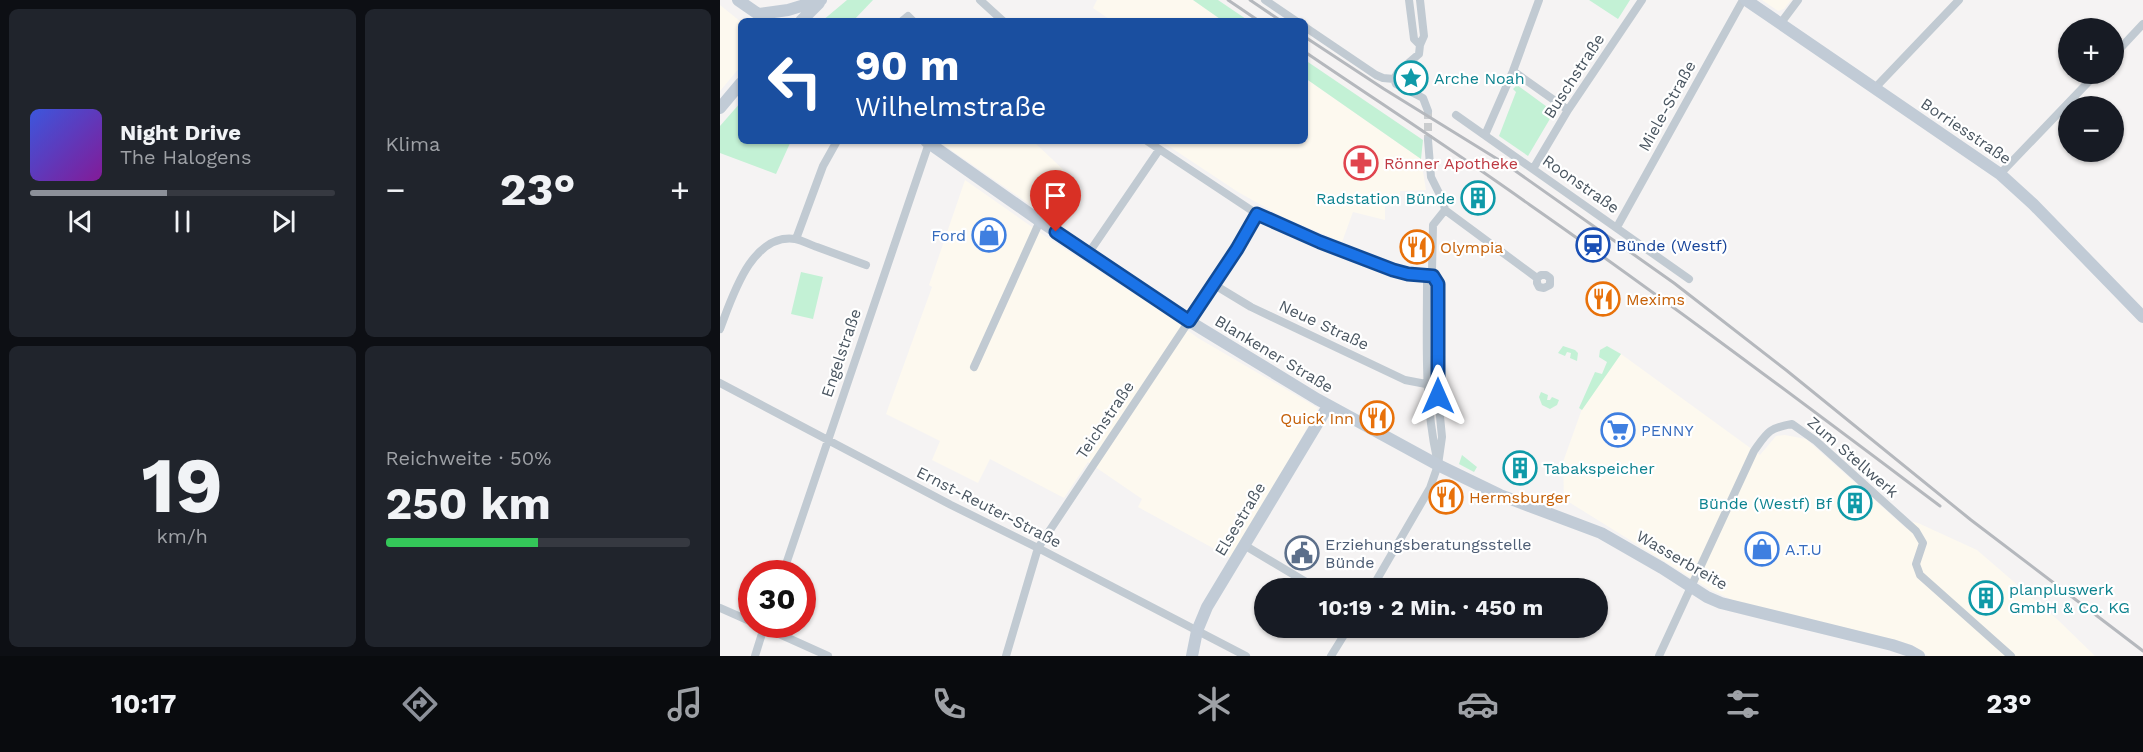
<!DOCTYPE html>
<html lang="de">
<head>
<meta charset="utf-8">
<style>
	body { margin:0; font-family:"Work Sans",sans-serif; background:#20242c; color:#f1f3f6; height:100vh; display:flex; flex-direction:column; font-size:22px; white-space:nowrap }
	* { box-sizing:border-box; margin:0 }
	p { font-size:20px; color:#9ea1a6 }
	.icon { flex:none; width:33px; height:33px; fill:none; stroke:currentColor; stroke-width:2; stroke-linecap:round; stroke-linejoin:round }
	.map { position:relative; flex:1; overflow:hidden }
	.sheet { display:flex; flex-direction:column; gap:9px; padding:9px; background:#0d0f14; width:720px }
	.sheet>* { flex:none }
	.banner { position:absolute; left:18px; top:18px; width:570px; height:126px; border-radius:9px; box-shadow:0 2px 4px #0004; background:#1a4fa0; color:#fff; overflow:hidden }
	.fabs { position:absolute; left:1338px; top:18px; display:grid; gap:12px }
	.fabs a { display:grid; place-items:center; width:66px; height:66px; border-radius:50%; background:#171b24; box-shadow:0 2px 4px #0004; font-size:30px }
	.speed { position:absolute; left:18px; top:560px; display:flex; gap:12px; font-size:30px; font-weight:700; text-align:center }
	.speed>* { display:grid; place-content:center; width:78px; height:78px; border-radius:50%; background:#171b24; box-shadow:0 2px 4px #0004; line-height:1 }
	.speed .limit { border:9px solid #d22; background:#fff; color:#111 }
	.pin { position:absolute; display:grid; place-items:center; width:51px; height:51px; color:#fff; margin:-62px -26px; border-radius:50% 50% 50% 0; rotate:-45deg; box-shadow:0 0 6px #0007 }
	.pin .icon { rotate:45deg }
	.me { position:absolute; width:66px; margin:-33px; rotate:0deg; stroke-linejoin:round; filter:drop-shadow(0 0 4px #0008) }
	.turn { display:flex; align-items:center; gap:21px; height:126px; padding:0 18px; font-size:27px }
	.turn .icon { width:78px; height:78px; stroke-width:2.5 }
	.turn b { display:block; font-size:42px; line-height:51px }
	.big { font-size:45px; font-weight:700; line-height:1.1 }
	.sheet .card { flex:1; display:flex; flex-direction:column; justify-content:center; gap:9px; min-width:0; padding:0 21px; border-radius:9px; background:#20242c }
	.sheet .dial { align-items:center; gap:0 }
	.dial b { font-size:78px; line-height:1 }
	.song { display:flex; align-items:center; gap:18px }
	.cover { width:72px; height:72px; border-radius:9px; background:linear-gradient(135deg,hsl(230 70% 55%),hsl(290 70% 35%)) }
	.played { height:6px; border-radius:3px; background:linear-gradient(90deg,#8c9099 45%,#363941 45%) }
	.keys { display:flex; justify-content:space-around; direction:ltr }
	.heat { display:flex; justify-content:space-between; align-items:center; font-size:33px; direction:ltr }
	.charge { height:9px; border-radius:4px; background:linear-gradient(90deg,#34c759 50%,#363941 0) }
	.sheet .tiles { flex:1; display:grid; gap:9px; grid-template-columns:repeat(2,1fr) }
	.trip { position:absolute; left:534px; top:578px; width:354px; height:60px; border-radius:30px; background:#171b24; box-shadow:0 2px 4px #0004; font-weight:700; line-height:60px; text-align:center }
	.menu { display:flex; height:96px; justify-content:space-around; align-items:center; background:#090b0e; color:#9ea1a6 }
	.menu .icon { width:42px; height:42px }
	.menu .active { color:#8c9099 }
	.menu b { font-size:27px; color:#f1f3f6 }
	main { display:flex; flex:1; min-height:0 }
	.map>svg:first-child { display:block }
	.commercial { fill:#fdf9ef }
	.green { fill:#c3f1d5 }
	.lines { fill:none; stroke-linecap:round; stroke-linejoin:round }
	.street-tunnel { stroke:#caccce; stroke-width:8; stroke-dasharray:8 4; stroke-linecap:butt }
	.street { stroke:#c1cad2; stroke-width:8 }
	.secondary { stroke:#c1cbd6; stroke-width:12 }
	.rail { stroke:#b5b8bd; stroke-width:3 }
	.route-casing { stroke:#114b97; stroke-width:15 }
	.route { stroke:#1a73e8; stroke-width:10 }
	.labels { text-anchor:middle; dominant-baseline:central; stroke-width:4.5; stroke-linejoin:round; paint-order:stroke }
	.street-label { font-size:16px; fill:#4a5661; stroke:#fff }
	.culture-label { font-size:16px; fill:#0d838f; stroke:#fff; text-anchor:start }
	.health-label { font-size:16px; fill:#be3a42; stroke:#fff; text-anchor:start }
	.shop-label { font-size:16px; fill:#366cbe; stroke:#fff; text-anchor:start }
	.transit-label { font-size:16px; fill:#164399; stroke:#fff; text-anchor:start }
	.food-label { font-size:16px; fill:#c56008; stroke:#fff; text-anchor:start }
	.service-label { font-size:16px; fill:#4e5e75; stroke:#fff; text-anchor:start }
</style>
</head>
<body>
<main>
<section class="sheet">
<div class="tiles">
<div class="card">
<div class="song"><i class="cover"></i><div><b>Night Drive</b><p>The Halogens</p></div></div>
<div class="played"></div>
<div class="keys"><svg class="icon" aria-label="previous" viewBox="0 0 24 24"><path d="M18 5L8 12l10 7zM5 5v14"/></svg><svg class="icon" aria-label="pause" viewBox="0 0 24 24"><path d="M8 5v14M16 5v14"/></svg><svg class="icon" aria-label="next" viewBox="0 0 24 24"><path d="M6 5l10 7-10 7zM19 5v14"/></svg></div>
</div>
<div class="card"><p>Klima</p>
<div class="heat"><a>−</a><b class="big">23°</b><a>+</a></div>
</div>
<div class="card dial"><b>19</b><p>km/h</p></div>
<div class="card"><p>Reichweite · 50%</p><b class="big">250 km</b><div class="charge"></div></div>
</div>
</section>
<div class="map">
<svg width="1423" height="656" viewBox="0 0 1423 656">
	<rect width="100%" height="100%" fill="#f5f3f3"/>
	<path class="commercial" d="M377,0h96l30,21h-111l-19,-13z
		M1042,0h29l-7,9 -6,2z
		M0,5l21,17v44l-21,25z
		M585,78l116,81 5,31 -26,1v13l-15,1v15l-32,-8 -11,30 -59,-25 -45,-25 -77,-51h144z
		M218,141h95l37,35 -29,36z
		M245,180l80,56 123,80 30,22 120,70 -43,78 -44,72 -93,-51 4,-8 -54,-37 -24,36 -74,-39 -12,24 -46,-23 8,-19 -54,-27 46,-127 -3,-2z
		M901,354l139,101 16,-19 9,-1 21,4 101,90 6,-7 5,1 59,27 81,70 37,36h-167l-16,-11 -17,-5 -160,-39 -24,-11 -78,-48 -69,-43 -1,-37 20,-56z"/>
	<path class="green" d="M127,0h26l-20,21h-31z
		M473,0h25l31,21h-26z
		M869,0h41l-12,19z
		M585,60l118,80 -2,19 -116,-81z
		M797,85l37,27 -26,44 -29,-20 17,-44 -3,-3z
		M21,102v39h50l-15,33 -56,-21v-27z
		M81,272l22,5 -10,42 -22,-5z
		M843,346l12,4 3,3 -1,8 -7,-3 1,-5 -4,-1 -2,4 -7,-3z
		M887,346l14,8 -39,56 -3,-2 16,-36 7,2 5,-12 -8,-5 1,-7z
		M821,392l7,3 -1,5h3l2,-3 7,3 -2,5 -7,4 -8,-4 -3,-8z
		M742,455l15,12 -3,5 -15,-8z"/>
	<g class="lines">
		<path class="street-tunnel" d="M708,111v29"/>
		<path class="street" d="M260,0l23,21
			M545,0l31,21
			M689,0l5,39 6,6
			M182,21l6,-5 5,5
			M1060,24l18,-24
			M585,27l71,48 7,3 11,1
			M1394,55l29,-31
			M793,71l55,39
			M674,79l4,-7 21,-18 1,-9 4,-9 -4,-36
			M674,79l2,5 27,14 5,13
			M1154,89l85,-89
			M736,115l233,164
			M765,135l28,-64 26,-71
			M708,140l3,37 12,24 2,9
			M427,141l110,73 63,28 73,28 15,5 25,1
			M813,169l35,-59 74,-110
			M1280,174l96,-100
			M725,210l92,68v5l2,4 5,1 6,-3v-7l-4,-3h-5l-4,3
			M897,227l126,-227
			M76,239l27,-73 14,-25
			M368,254l71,-104
			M713,276l-6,6c0,60 -3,118 10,177
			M493,284l38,23 154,73 21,4
			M0,329c12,-31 31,-96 75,-90 7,1 15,6 22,8 16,6 33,12 49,18
			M254,367l66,-146
			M0,383l231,122 87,43 208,108
			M524,545l72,43
			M63,573l146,-430
			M652,588l58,-100 8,-23 4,-28 -4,-41v-112l-6,-13 1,-46 12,-15
			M0,608l32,14
			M37,624l71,32
			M35,656l10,-32
			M286,656l32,-108 199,-299 20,-35
			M611,656l18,-29
			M939,656l95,-205c13,-18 14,-23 38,-27l24,17 100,90 7,12 -7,21 4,11 91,81"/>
		<path class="secondary" d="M18,0l26,18
			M1026,0l254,174 33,30 110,113
			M39,14l29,-4 33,-10
			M81,21l18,-18
			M0,108l21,-25
			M206,141l114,80 149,100 128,78 121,66 62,30 101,38 61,35 45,29 14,6 171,42 18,6 9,5
			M472,656l5,-25 10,-24 121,-201"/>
		<path class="rail" d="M508,0l31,21
			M530,0l31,21
			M585,37l79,52 123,76 167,118 112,87 185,150 172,131
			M585,52c75,51 151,100 225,153 139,97 274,199 410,301"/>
	</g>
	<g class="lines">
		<g class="route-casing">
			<path id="route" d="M336,232l133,89 48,-72 20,-35 63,28 73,28 15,4 25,2 5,8v112"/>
		</g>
		<use href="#route" class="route"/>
	</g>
	<defs>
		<g id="sight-ring" transform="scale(1.725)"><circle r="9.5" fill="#fff" stroke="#0f9aa8" stroke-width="1.5"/><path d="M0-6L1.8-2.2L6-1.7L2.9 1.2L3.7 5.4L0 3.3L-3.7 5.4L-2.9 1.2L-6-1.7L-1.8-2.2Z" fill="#0f9aa8"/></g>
		<g id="pharmacy-ring" transform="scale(1.725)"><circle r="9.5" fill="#fff" stroke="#e0444e" stroke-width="1.5"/><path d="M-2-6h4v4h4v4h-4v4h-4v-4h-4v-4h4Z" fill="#e0444e"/></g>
		<g id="building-ring" transform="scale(1.725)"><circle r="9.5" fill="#fff" stroke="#0f9aa8" stroke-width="1.5"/><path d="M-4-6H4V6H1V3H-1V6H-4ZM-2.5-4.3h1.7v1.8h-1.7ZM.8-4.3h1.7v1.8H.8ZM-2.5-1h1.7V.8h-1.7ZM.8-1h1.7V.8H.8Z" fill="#0f9aa8"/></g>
		<g id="shop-ring" transform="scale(1.725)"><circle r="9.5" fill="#fff" stroke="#3f7fe0" stroke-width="1.5"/><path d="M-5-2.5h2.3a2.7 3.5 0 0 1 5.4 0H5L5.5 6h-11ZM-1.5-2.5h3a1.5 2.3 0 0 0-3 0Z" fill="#3f7fe0"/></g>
		<g id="station-ring" transform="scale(1.725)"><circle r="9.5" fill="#fff" stroke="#1a4fb4" stroke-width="1.5"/><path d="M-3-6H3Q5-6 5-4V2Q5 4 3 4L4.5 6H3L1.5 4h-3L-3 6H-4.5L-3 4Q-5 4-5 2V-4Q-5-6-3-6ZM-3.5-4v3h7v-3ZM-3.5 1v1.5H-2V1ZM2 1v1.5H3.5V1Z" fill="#1a4fb4"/></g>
		<g id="restaurant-ring" transform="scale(1.725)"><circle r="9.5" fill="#fff" stroke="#e8710a" stroke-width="1.5"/><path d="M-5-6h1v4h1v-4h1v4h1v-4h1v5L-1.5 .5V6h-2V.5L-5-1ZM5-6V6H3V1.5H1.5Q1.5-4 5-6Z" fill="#e8710a"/></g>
		<g id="supermarket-ring" transform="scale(1.725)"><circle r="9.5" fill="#fff" stroke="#3f7fe0" stroke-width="1.5"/><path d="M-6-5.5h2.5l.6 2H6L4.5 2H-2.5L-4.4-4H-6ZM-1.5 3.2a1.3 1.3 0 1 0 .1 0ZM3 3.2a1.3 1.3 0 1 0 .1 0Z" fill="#3f7fe0"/></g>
		<g id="civic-ring" transform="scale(1.725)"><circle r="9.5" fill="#fff" stroke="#5c6f8a" stroke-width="1.5"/><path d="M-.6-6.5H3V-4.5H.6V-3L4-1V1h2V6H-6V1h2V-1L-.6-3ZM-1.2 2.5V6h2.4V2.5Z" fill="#5c6f8a"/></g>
	</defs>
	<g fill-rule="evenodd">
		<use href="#sight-ring" x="691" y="78"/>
		<use href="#pharmacy-ring" x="641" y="163"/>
		<use href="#building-ring" x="758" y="198"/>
		<use href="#shop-ring" x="269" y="235"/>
		<use href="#station-ring" x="873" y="245"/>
		<use href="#restaurant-ring" x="697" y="247"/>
		<use href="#restaurant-ring" x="883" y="299"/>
		<use href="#restaurant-ring" x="657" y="418"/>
		<use href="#supermarket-ring" x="898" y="430"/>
		<use href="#building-ring" x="800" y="468"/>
		<use href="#restaurant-ring" x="726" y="497"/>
		<use href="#building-ring" x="1135" y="503"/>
		<use href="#shop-ring" x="1042" y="549"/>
		<use href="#civic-ring" x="582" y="553"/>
		<use href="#building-ring" x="1266" y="598"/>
	</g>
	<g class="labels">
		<g class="street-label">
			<text transform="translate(854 76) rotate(-57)">Buschstraße</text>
			<text transform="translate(947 106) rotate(-61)">Miele-Straße</text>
			<text transform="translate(1246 131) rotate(34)">Borriesstraße</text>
			<text transform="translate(861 184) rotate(35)">Roonstraße</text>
			<text transform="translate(604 325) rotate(25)">Neue Straße</text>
			<text transform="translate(121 353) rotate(-71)">Engelstraße</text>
			<text transform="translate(554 354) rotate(31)">Blankener Straße</text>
			<text transform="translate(385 420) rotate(-56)">Teichstraße</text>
			<text transform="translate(1133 457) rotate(41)">Zum Stellwerk</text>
			<text transform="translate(269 507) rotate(27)">Ernst-Reuter-Straße</text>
			<text transform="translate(520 519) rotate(-59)">Elsestraße</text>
			<text transform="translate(962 560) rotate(30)">Wasserbreite</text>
		</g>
		<g class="culture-label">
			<text x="714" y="78">Arche Noah</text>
			<text x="735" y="198" text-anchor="end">Radstation Bünde</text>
			<text x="823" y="468">Tabakspeicher</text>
			<text x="1112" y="503" text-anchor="end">Bünde (Westf) Bf</text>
			<text x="1289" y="589">planpluswerk<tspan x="1289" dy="18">GmbH &amp; Co. KG</tspan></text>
		</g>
		<g class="health-label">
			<text x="664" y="163">Rönner Apotheke</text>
		</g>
		<g class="shop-label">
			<text x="246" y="235" text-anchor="end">Ford</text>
			<text x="921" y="430">PENNY</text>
			<text x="1065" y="549">A.T.U</text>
		</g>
		<g class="transit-label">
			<text x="896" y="245">Bünde (Westf)</text>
		</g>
		<g class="food-label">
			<text x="720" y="247">Olympia</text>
			<text x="906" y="299">Mexims</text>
			<text x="634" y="418" text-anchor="end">Quick Inn</text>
			<text x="749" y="497">Hermsburger</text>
		</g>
		<g class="service-label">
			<text x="605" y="544">Erziehungsberatungsstelle<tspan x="605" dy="18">Bünde</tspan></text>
		</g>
	</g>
</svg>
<div class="fabs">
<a>+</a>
<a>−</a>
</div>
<div class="speed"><div class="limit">30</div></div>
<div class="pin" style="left:336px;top:232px;background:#d93025"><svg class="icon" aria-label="arrive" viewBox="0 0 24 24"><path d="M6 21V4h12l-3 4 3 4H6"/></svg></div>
<svg class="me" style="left:718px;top:396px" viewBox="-20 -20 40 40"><path d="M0-17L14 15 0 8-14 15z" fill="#1a73e8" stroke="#fff" stroke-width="4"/></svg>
<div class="trip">10:19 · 2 Min. · 450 m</div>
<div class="banner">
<div class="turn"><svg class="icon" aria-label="left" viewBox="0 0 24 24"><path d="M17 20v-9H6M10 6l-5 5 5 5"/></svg><div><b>90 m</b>Wilhelmstraße</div></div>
</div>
</div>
</main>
<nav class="menu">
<b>10:17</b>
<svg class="icon active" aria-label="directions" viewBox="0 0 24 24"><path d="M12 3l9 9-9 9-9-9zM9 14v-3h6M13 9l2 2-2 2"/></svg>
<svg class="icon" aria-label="music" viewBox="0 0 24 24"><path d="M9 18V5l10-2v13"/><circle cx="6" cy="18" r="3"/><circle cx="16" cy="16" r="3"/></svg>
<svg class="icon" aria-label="phone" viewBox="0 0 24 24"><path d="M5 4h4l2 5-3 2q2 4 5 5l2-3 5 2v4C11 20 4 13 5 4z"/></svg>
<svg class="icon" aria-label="climate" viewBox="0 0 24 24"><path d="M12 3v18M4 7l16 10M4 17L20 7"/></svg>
<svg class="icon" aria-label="car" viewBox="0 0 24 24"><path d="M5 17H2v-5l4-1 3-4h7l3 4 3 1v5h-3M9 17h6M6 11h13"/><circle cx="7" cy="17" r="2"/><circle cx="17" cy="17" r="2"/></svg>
<svg class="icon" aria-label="filters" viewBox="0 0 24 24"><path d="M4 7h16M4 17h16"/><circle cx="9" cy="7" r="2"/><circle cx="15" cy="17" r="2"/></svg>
<b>23°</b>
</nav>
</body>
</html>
